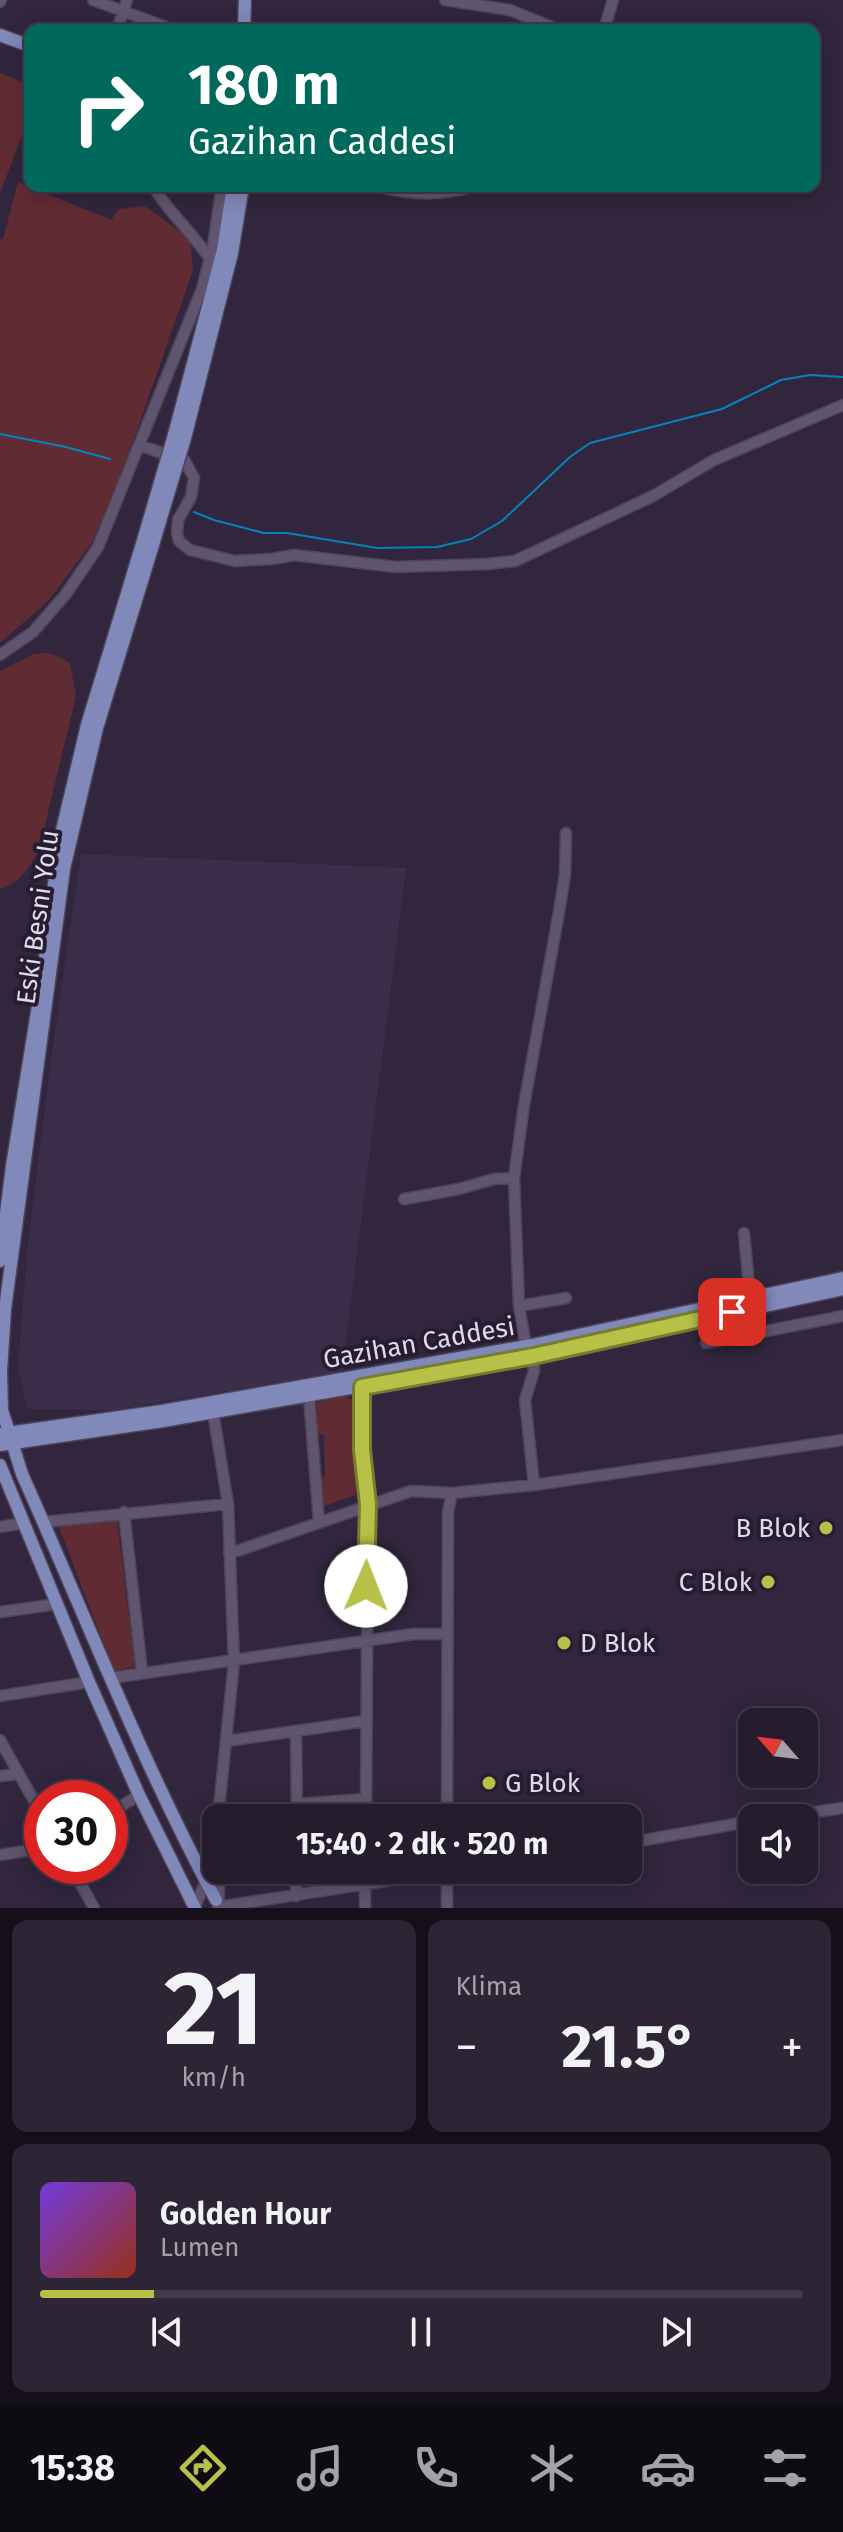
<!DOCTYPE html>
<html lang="tr">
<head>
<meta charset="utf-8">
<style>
	body { margin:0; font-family:"Fira Sans",sans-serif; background:#2d2536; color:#f1f3f6; height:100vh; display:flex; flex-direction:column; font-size:30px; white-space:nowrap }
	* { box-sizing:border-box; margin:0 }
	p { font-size:26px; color:#a3a1aa }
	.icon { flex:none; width:44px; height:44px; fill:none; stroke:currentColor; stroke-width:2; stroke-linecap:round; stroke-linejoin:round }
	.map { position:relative; height:1908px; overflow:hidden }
	.drawer { display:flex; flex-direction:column; gap:12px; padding:12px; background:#140f19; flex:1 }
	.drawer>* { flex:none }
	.top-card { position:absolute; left:24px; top:24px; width:796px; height:168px; border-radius:16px; box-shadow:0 4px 20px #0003,0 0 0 2px #423a4a; background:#00695c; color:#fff; overflow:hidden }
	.needle { width:52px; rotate:298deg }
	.tools { position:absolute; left:738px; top:1708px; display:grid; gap:16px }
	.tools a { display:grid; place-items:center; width:80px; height:80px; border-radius:16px; background:#251c2e; box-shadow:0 4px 20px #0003,0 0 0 2px #423a4a; font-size:40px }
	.speed { position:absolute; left:24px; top:1780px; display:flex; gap:16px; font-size:40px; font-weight:700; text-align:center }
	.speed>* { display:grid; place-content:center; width:104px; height:104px; border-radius:50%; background:#251c2e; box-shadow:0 4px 20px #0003,0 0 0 2px #423a4a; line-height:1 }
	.speed .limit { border:12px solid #d22; background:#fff; color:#111 }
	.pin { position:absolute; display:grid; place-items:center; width:68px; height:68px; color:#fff; margin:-34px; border-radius:16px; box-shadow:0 4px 12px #0006 }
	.me { position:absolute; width:88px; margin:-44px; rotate:1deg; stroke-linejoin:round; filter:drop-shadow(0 0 6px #0008) }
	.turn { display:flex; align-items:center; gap:28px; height:168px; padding:0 32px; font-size:36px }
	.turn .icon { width:104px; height:104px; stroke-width:2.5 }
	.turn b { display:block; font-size:56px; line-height:68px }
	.big { font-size:60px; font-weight:700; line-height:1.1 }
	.drawer .widget { flex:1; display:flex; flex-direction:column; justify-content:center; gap:12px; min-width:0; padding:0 28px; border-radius:16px; background:#2d2536 }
	.drawer .dial { align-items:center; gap:0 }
	.dial b { font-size:104px; line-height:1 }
	.song { display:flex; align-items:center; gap:24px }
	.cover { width:96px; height:96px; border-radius:12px; background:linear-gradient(135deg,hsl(260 70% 55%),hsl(10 70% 35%)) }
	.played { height:8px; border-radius:4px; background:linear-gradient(90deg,#b7c148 15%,#423a4a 15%) }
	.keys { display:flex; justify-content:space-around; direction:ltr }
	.heat { display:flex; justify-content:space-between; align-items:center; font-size:44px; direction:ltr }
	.drawer .tiles { flex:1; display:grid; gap:12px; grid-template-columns:1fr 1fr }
	.widget:last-child { grid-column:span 2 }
	.trip { position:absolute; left:202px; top:1804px; width:440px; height:80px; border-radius:16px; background:#251c2e; box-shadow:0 4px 20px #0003,0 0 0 2px #423a4a; font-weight:700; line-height:80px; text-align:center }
	.tabs { display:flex; height:128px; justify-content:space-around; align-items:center; background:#0f0b12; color:#a3a1aa }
	.tabs .icon { width:56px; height:56px }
	.tabs .active { color:#b7c148 }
	.tabs b { font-size:36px; color:#f1f3f6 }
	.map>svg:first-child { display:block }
	.built { fill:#3b2e4b }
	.green { fill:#612b33 }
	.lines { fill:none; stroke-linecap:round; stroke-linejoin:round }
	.stream { stroke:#0584bc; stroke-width:2 }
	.minor-casing { stroke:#4d4457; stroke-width:13 }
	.major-casing { stroke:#4d4457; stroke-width:15 }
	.minor { stroke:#60546e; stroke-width:10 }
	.major { stroke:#8188ba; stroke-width:12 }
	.major-bridge-casing { stroke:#4d4457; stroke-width:15; stroke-linecap:butt }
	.major-bridge { stroke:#8188ba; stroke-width:12 }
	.route-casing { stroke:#777d2f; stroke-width:20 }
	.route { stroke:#b7c148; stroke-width:14 }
	.poi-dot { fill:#b7c148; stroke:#271d33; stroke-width:3 }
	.labels { text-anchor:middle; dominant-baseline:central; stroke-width:8; stroke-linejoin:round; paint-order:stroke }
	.street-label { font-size:26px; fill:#e1dae9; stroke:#271d33 }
	.poi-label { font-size:26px; fill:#e1dae9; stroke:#271d33; text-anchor:end }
</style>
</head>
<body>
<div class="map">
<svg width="843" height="1908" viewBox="0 0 843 1908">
	<rect width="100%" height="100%" fill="#31263d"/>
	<path class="built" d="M81,854l325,14 -64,504 -229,38 -86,-1 -9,-40 9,-117 25,-200z"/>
	<path class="green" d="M0,73l30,12v30l-30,78z
		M18,182l93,38 8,-11 26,-3 45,33 3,31 -75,215 -27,59 -43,57 -48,42v-404h3z
		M43,653l10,1 17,9 6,33 -37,154c-10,18 -19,33 -39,39v-218l34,-17z
		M346,1396l9,7 1,92 -35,12 -1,-25 5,-6 -1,-40 -6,-3 -1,-31z
		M117,1520l18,146 -21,5 -55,-144z"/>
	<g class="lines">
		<path class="stream" d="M0,434l66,13 44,12
			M194,512l20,8 50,13h23l90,15 60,-1 34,-8 31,-18 68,-64 20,-14 132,-34 59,-29 29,-5 33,2"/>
		<g class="minor-casing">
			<path id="minor" d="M93,0l81,30
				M445,0l65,10 44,18 25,2
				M0,2l1,-2
				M117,30l10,-30
				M604,30l9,-30
				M153,186c16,27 40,47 57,73
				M376,186c33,9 66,10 98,0
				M139,445l46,16 9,17 -3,19 -13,23 -1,13 2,8 11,9 45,11 37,-2 22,-4 102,12 91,-3 28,-3 138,-65 61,-36 129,-55
				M0,655l33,-23 33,-38 32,-47 104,-258 11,-43 9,-60
				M404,1199l55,-10 35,-10 20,-1
				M744,1233l6,63
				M519,1306l47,-8
				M706,1343l137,-27
				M526,1346l-7,-40 -5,-128 10,-73 35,-193 6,-37 1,-42
				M533,1356l1,15 -9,29 9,85
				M362,1387v63l6,54 -2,314
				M309,1396l10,126
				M213,1412l15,92 6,158 -16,156
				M124,1512l18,160
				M43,1522l185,-18
				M0,1527l24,-4
				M229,1552l11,-2 171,-59 41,2 82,-8 309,-45
				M0,1612l57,-8
				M111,1678l302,-44h35
				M0,1696l89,-14
				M296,1731l1,87
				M0,1740l42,75
				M227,1741l138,-20
				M0,1776l18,-2
				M297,1804l69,-5
				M110,1813l29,-18
				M447,1818l1,-306 4,-19
				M774,1818l69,-10
				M628,1843l124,-22
				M0,1855l42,-7
				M71,1866l23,42
				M220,1870l-2,37 238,-37
				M296,1896v-26
				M197,1902l12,-28 7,-45
				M365,1908v-38
				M447,1908v-38"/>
		</g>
		<g class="major-casing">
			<path id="major" d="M244,30l1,-30
				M0,35l30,11
				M174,435l49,-185 10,-64
				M185,438l47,-185 11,-67
				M152,548l-55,180 -33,141 -59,440 -4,62 1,39 20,64c64,143 120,289 194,426
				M0,1261l12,-95 31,-191 16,-132 28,-118 55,-181
				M1,1434l161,-23 370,-66 311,-67
				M0,1445l163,-24 370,-65 310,-67
				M0,1465l89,217 50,113 56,113"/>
		</g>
		<use href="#minor" class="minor"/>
		<use href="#major" class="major"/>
		<g class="major-bridge-casing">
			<path id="major-bridge" d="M142,544l32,-109
				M152,548l33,-110"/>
		</g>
		<use href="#major-bridge" class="major-bridge"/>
	</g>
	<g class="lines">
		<g class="route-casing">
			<path id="route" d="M366,1586l2,-82 -6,-54v-63l171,-31 199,-44"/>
		</g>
		<use href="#route" class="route"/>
	</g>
	<g class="poi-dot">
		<circle cx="826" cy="1528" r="8"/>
		<circle cx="768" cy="1582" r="8"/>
		<circle cx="564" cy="1643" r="8"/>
		<circle cx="489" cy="1783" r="8"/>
	</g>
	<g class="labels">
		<g class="street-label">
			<text transform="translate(38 917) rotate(-82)">Eski Besni Yolu</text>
			<text transform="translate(419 1343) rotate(-10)">Gazihan Caddesi</text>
		</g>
		<g class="poi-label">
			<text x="810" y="1528">B Blok</text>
			<text x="752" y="1582">C Blok</text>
			<text x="580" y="1643" text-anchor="start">D Blok</text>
			<text x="505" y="1783" text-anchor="start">G Blok</text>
		</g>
	</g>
</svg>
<div class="tools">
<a><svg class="needle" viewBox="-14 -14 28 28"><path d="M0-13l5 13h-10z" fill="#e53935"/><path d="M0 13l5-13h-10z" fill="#a3a1aa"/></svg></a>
<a><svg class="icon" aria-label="sound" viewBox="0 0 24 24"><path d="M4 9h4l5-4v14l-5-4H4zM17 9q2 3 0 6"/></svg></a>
</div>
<div class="speed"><div class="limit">30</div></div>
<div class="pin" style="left:732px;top:1312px;background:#d93025"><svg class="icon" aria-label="arrive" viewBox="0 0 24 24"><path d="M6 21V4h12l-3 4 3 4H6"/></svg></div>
<svg class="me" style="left:366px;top:1586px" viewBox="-20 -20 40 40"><circle r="19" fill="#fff"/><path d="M0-13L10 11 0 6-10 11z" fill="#b7c148"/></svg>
<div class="trip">15:40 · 2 dk · 520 m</div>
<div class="top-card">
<div class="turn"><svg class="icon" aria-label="right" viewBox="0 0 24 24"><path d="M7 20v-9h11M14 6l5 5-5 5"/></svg><div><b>180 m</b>Gazihan Caddesi</div></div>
</div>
</div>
<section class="drawer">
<div class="tiles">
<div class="widget dial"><b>21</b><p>km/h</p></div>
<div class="widget"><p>Klima</p>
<div class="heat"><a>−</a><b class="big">21.5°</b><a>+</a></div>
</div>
<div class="widget">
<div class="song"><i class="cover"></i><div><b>Golden Hour</b><p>Lumen</p></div></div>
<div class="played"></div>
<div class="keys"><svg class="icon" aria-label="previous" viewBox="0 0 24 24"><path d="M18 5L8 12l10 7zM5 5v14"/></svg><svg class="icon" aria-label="pause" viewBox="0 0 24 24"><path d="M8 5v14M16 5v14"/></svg><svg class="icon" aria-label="next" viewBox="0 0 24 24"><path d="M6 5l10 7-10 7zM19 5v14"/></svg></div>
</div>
</div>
</section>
<nav class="tabs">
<b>15:38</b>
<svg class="icon active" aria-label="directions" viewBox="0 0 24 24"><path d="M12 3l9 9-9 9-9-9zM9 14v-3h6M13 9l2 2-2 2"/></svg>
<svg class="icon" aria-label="music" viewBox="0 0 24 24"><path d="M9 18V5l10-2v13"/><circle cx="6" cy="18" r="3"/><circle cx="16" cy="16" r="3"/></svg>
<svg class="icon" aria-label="phone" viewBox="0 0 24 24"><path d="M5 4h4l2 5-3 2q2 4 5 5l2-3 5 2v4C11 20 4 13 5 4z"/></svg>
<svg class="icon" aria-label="climate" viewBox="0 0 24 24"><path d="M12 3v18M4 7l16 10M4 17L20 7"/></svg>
<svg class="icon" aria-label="car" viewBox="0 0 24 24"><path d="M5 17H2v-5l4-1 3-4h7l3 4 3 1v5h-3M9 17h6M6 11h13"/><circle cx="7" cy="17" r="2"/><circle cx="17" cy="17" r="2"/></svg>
<svg class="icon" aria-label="filters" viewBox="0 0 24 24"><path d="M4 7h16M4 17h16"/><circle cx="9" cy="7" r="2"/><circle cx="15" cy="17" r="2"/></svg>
</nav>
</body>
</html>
